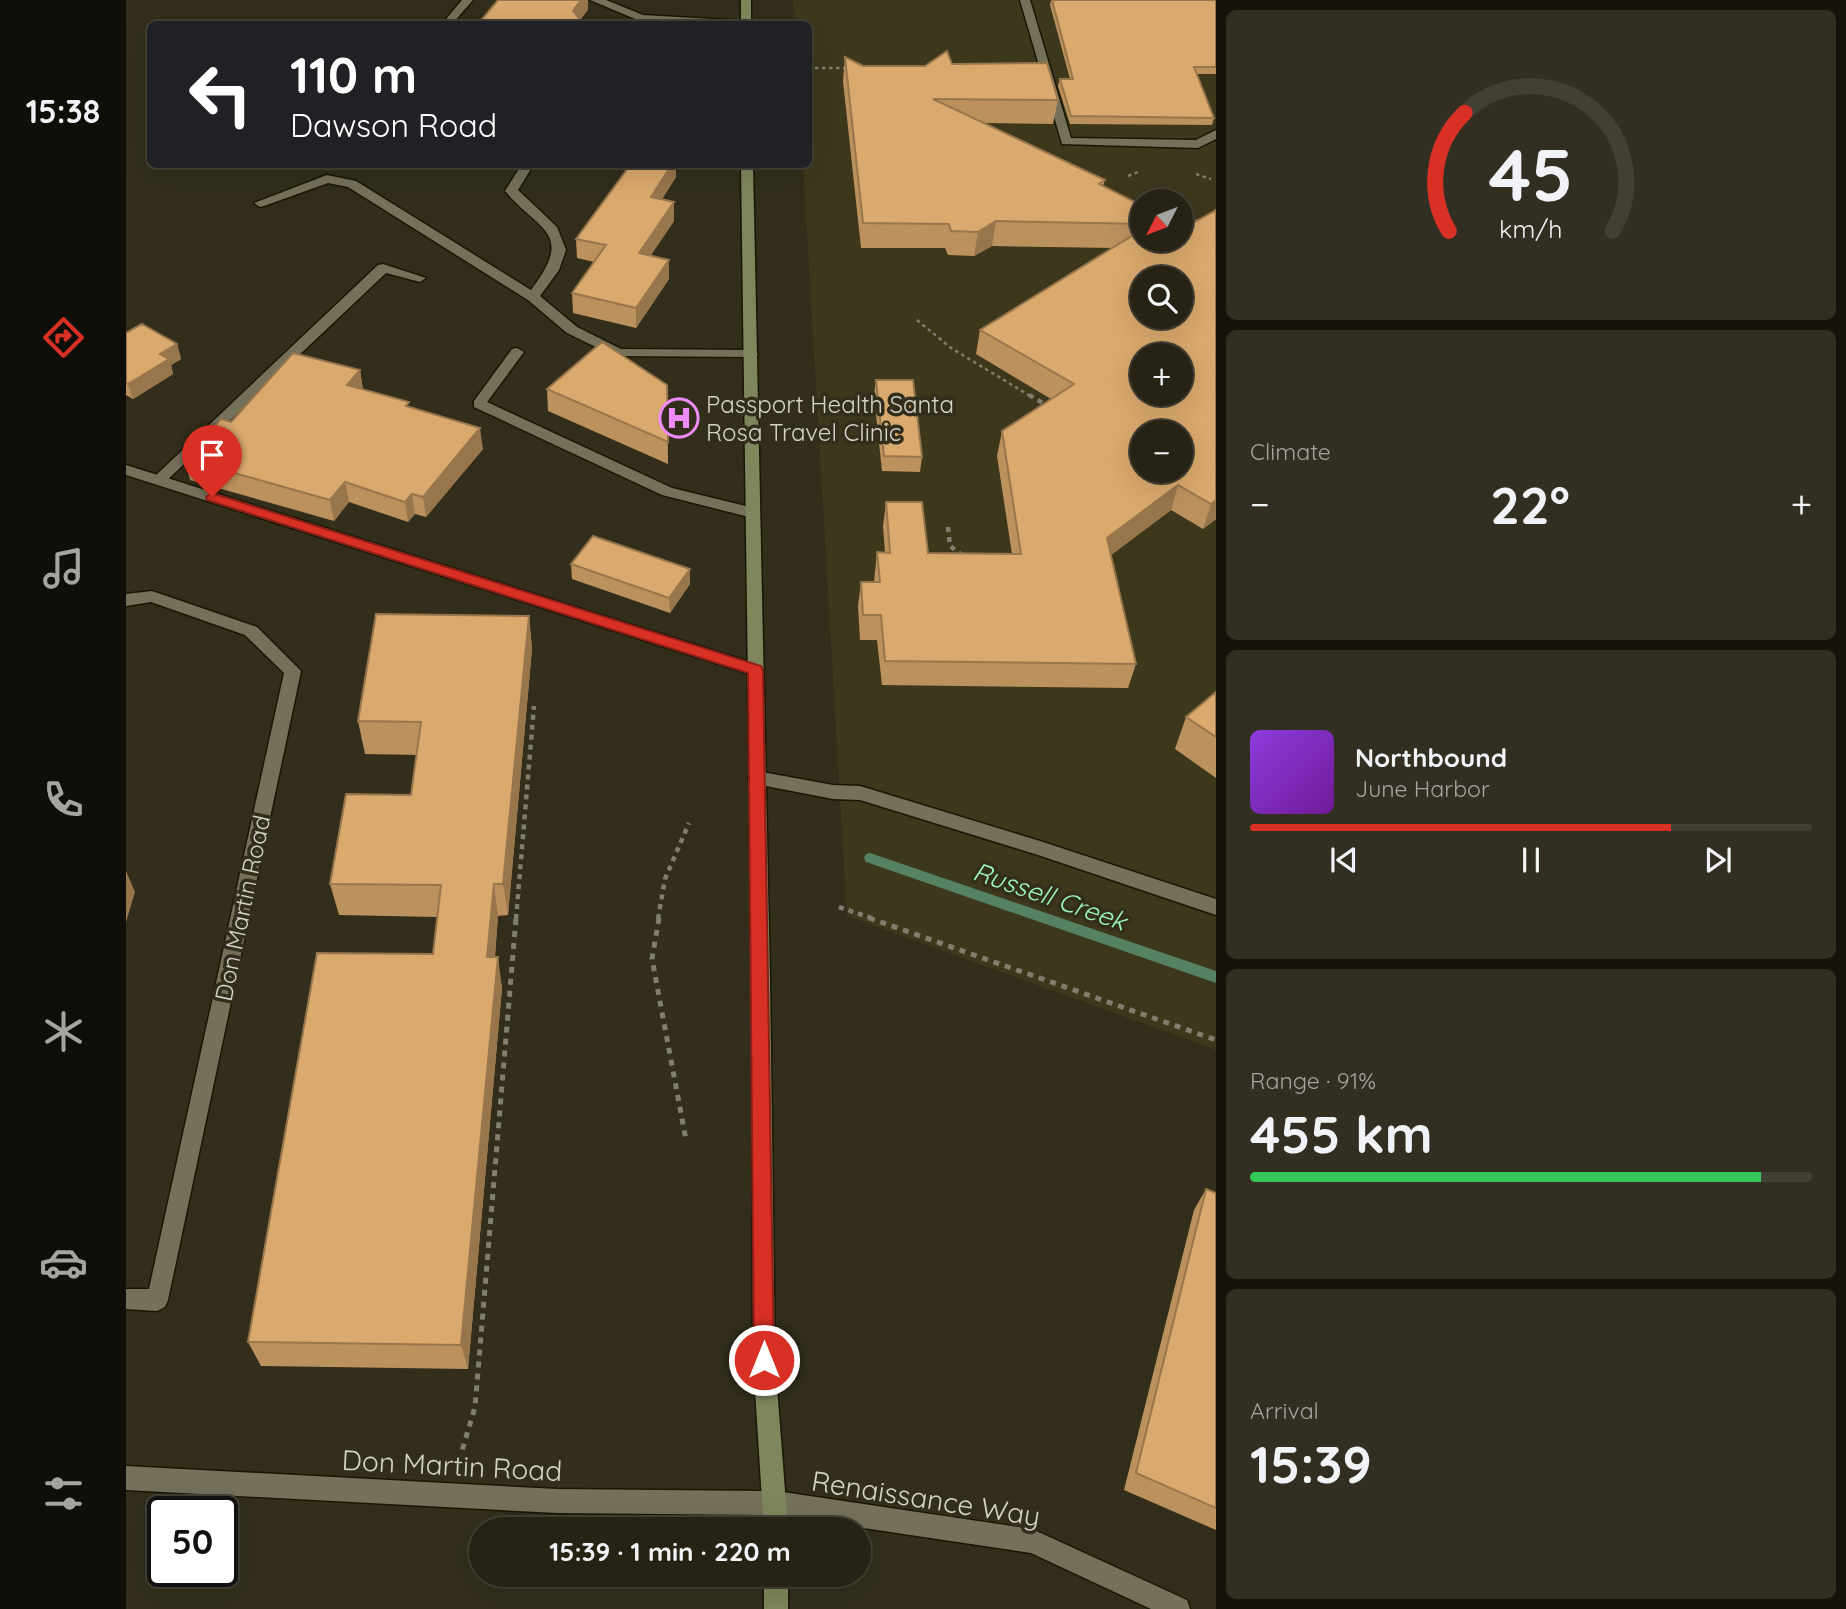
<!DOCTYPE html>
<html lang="en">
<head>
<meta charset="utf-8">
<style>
	body { margin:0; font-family:Quicksand,sans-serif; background:#322f22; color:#f1f3f6; height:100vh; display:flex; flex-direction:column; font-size:26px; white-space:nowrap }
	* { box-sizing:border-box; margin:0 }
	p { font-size:23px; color:#a4a4a0 }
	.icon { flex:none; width:38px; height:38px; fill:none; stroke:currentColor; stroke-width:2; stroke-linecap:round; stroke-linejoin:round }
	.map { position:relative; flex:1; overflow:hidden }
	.panel { display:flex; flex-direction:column; gap:10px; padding:10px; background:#15130b; width:630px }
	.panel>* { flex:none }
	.banner { position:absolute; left:21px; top:21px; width:665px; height:147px; border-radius:10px; box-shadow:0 7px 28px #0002,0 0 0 2px #423f34; background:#202124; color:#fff; overflow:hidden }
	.needle { width:46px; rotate:228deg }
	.fabs { position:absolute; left:1004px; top:189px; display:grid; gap:14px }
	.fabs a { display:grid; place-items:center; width:63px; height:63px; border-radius:50%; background:#262214; box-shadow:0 7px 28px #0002,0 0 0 2px #423f34; font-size:35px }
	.speed { position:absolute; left:21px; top:1496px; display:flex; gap:14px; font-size:35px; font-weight:700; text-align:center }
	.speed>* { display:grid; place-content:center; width:91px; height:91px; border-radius:50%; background:#262214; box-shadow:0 7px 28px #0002,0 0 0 2px #423f34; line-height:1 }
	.speed .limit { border:4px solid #111; border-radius:10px; background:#fff; color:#111 }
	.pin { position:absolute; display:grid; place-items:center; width:60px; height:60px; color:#fff; margin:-72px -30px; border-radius:50% 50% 50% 0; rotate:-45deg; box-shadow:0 0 7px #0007 }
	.pin .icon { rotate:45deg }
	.me { position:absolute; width:77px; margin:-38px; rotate:0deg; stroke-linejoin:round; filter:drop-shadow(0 0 5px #0008) }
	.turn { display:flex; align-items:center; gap:24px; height:147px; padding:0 28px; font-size:32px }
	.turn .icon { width:91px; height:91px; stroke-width:2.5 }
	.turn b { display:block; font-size:49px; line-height:60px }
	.big { font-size:52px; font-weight:700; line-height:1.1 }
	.panel .widget { flex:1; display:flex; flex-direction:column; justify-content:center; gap:10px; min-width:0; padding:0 24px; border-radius:10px; background:#322f22 }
	.panel .dial { align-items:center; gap:0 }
	.dial svg { height:182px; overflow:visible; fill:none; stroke:#423f34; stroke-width:7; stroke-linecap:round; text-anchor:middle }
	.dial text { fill:#f1f3f6; stroke:none }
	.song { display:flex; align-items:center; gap:21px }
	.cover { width:84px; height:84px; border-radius:10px; background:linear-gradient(135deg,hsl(270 70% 55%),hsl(280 70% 35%)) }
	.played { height:7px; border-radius:4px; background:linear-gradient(90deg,#d93025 75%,#423f34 75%) }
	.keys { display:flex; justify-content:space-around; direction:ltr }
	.heat { display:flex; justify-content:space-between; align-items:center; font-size:38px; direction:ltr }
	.charge { height:10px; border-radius:5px; background:linear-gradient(90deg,#34c759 91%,#423f34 0) }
	.trip { position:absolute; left:343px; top:1517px; width:402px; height:70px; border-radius:35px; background:#262214; box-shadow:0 7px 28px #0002,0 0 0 2px #423f34; font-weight:700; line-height:70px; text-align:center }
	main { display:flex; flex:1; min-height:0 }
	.tab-bar { display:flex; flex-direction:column; width:126px; justify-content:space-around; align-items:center; background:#0f0e08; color:#a4a4a0 }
	.tab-bar .icon { width:49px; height:49px }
	.tab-bar .selected { color:#d93025 }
	.tab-bar b { font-size:32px; color:#f1f3f6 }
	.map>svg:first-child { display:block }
	.built { fill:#3d371c; fill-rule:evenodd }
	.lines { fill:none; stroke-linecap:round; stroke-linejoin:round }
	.stream { fill:#548262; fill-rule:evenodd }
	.service-casing { stroke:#1a1604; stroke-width:3 }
	.minor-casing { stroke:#1a1604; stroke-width:3 }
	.secondary-casing { stroke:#1a1604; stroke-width:3 }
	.path-far2 { stroke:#817e6e; stroke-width:2.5; stroke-dasharray:3.5 3.5; stroke-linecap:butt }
	.path-far1 { stroke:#817e6e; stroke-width:4.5; stroke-dasharray:5 5; stroke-linecap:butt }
	.path { stroke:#817e6e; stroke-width:5; stroke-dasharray:6 6; stroke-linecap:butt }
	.service { fill:#74705a; fill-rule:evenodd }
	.minor { fill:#74705a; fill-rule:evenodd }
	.secondary { fill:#7f865d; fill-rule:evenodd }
	.wall { fill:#bb915e }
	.shaded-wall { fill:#98764c }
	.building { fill:#d9a96d; stroke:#98764c; stroke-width:2; fill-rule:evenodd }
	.route { fill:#d93025; stroke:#8d1f18; stroke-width:2 }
	.labels { text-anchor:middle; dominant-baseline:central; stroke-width:7; stroke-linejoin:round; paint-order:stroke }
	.poi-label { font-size:24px; fill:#d5d3c7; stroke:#322e1b; text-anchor:start }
	.street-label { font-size:24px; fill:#d5d3c7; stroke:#322e1b }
	.water-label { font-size:26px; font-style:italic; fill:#9cf7b6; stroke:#322e1b }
	.near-street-label { font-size:28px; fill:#d5d3c7; stroke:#322e1b }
</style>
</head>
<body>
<main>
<nav class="tab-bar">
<b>15:38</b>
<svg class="icon selected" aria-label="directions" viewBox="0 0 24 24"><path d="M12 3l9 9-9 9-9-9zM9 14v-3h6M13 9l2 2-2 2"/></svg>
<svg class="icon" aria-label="music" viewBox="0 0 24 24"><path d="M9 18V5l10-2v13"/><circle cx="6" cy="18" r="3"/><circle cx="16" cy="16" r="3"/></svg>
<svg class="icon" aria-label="phone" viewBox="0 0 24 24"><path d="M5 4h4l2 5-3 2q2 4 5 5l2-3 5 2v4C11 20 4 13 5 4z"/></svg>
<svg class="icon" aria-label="climate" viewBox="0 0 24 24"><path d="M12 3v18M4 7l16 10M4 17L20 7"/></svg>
<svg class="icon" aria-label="car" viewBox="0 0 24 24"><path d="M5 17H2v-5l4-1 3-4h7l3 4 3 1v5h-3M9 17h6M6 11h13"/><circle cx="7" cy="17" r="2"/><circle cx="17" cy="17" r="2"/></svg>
<svg class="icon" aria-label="filters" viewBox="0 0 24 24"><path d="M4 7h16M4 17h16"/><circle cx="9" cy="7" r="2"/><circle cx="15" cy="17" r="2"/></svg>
</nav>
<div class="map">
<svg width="1090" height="1609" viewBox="0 0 1090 1609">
	<rect width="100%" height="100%" fill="#322e1b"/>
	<path class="built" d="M667,0h423v1050l-369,-134 -44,-751 5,-1v-140h-13zM1017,201h38v39h-38zM1017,278h38v39h-38zM1017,355h38v39h-38zM1017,432h38v39h-38z"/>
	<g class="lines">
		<path class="stream" d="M744,853l346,118v12l-350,-121 -2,-4 2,-4z"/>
		<g class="service-casing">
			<path id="service" d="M336,0h11l-21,24h-10z
				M464,0h16l37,15 103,6 5,3 -111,-3z
				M894,0h10l41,138 125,2 20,-10v9l-18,9 -136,-4z
				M396,164h12l-16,26 39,37 9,23 -7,20 -19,26 37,31 44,22 130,1 7,4 -2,3 -142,-1 -47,-23 -39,-33 -180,-113 -20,-4 -64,23 -4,1 -6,-4 73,-28 29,6 175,109c44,-58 9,-58 -26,-99z
				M257,264l43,14 -6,4 -34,-9 -222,210h-10l-2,-3 2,-3 224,-212z
				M391,348l7,4 -37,50 185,86 86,21 2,4 -2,4 -5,1 -91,-23 -188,-88v-6l38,-52z
				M631,771l76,14 27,1 180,55 176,58v16l-178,-60 -178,-55 -27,-1 -82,-16 -3,-5 3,-5z"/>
		</g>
		<g class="minor-casing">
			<path id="minor" d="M0,465l636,201 2,4 -8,6 -6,-2 -624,-199z
				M26,591l105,36 44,44 -133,629 -3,7 -8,4 -31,-2v-20h23l135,-616 -39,-38 -94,-33 -25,4v-12z
				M0,1466l431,23 219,2 256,38 155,71 3,9h-39l-120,-56 -255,-38 -219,-2 -431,-23z"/>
		</g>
		<g class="secondary-casing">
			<path id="secondary" d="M615,0h10v24h-10z
				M615,164h12l17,815 5,381 13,170h-24l-11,-170 -1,-381z
				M638,1575h24v34h-24z"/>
		</g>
		<path class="path-far2" d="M682,68h42
			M1070,174l15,5
			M1002,176l10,-4
			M1055,220l21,1
			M791,320l34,28 81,49"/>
		<path class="path-far1" d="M903,395l19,11
			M822,527l2,19 12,9
			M713,907l35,12
			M390,919l18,-213
			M532,919l7,-40 24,-56"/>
		<path class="path" d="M533,918l-7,41 34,181
			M743,918l347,122
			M333,1461l16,-54 41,-489"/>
		<use href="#service" class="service"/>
		<use href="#minor" class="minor"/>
		<use href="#secondary" class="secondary"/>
	</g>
	<path class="wall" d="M925,0h165v74h-19l17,44 -2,7 -142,-1 -12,-38 2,-7h10l-20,-74z
		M719,57l18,9h62l27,-2 106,36 -5,24 -69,-1 121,57 -2,6 40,20v34l43,-13 30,-17v309l-13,10 -32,-19 -60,45 25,109 -8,24 -246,-3 -5,-45h-17l-2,-34 3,-24h13l3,-30 8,1 -2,-27 3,-24 42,51 84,1 -15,-98 5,-25 49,-32 -75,-45 4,-24 133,-82 -121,-2 -18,10 -26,-1 -3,-7h-84l-18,-167z
		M473,164h77v13l-14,22 12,3v19l-23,34 18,5v19l-33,49 -63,-15 -1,-20 22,-31 -17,-4 -1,-19 51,-69z
		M0,333l51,11 4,15 -10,6 2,9 -40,25 -7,-4z
		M234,370l3,20 47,18 73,41 -57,68 -11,-3 -7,8 -59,-20 -15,19 -144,-41 -5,-21 46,-37z
		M750,380l46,77 -2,15 -38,-1 -8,-76z
		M541,385l1,79 -120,-53 -1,-22z
		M445,564l119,20 -20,29 -98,-34z
		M403,616l3,33 -24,266 -10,1 -3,41 7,31 -34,381 -207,-3 -13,-24 185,-388 4,-37 -98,-2 -9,-31 81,-89 6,-40 -52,-1 -7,-33z
		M1090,692v86l-41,-29 11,-32z
		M1080,1189l10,4v337l-92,-40 70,-280z"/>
	<path class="shaded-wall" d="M455,0h7v10l-11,14 -4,-13z
		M546,164h4v13l-25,39v-19z
		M548,202v19l-35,51v-19z
		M870,221l-4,25 -18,10 4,-24z
		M543,260v19l-33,49v-20z
		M51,344l4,15 -10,6 2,9 -40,25 -5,-15 32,-30z
		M234,370l3,21 -16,-6z
		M354,428l3,21 -57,68 -3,-20z
		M219,482l4,20 -15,19 -4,-21z
		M1052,485l-7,25 -71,53 7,-25z
		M286,494l3,20 -7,8 -3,-20z
		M1090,500v19l-13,10 8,-25z
		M564,569v15l-20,29 -1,-15z
		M403,616l3,33 -24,266 -5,-31z
		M0,871l9,21 -9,30z
		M368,884l4,32 -6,72 -5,-31z
		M372,957l4,31 -34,381 -7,-24z"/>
	<path class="building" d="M372,0h83l-8,11 11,13h-106z
		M926,0h164v67h-22l20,51 -143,-2 -11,-37h13z
		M821,51l5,13 95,-1 11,37 -125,-1 172,81 -6,4 44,22v18l-147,-3 -18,11 -27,-1 -2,-7 -86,-1 -18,-166 18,9h62z
		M505,164h41l-21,33 23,5 -35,51 30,7 -33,48 -64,-15 34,-48 -30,-6z
		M1090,210v290l-5,4 -33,-19 -71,53 29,126 -251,-3 -4,-46h-18l-2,-33h19l-3,-30 13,1 -4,-51h36l6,51 93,1 -19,-123 72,-47 -94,-54 163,-101v11h38v-15l5,2zM1017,278h38v39h-38zM1017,355h38v39h-38zM1017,432h38v39h-38z
		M16,324l35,20 -17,10 9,5 -41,25 -2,-1v-50z
		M476,342l65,43 1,57 -121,-53z
		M167,353l67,17 -13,15 62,17 -3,4 74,22 -57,69 -11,-3 -7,8 -60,-20 -15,18 -145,-41 36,-40 10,3z
		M750,380h37l9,77 -38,-1z
		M467,536l97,33 -21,29 -98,-34z
		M250,614l153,2 -26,268h-9l-7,73h11l-37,388 -213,-3 69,-389 116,1 8,-69 -111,-1 16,-90 65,1 10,-73 -63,-1z
		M1090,692v45l-30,-20z
		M1080,1189l10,4v315l-80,-35z"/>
	<path class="route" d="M86,493l549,173 2,4 11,690 -3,7 -7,3 -7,-3 -3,-7 -6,-687 -541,-173 -1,-3z"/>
	<defs>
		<g id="hospital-ring" transform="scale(2.0125)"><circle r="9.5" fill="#322e1b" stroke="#ee8bf8" stroke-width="1.5"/><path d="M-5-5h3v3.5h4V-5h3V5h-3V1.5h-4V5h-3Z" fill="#ee8bf8"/></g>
	</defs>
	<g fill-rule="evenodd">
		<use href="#hospital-ring" x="553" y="418"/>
	</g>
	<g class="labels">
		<g class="poi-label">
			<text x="580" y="404">Passport Health Santa<tspan x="580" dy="28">Rosa Travel Clinic</tspan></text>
		</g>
		<g class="street-label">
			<text transform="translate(116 908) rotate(-78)">Don Martin Road</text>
		</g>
		<g class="water-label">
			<text transform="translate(924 896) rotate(19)">Russell Creek</text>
		</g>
		<g class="near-street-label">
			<text transform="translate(326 1465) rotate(3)">Don Martin Road</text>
			<text transform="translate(800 1498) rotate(9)">Renaissance Way</text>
		</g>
	</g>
</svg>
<div class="fabs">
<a><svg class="needle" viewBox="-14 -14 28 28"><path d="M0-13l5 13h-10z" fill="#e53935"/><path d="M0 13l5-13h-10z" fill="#a4a4a0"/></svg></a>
<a><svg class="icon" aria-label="search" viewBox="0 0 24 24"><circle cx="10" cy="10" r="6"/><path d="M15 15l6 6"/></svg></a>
<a>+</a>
<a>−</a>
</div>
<div class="speed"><div class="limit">50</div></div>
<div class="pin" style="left:86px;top:497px;background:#d93025"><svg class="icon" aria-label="arrive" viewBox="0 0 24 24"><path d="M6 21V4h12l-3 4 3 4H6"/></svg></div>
<svg class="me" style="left:638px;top:1360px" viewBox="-20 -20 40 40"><circle r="17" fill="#d93025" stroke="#fff" stroke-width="3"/><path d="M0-11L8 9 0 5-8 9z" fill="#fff"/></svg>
<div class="trip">15:39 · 1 min · 220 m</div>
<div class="banner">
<div class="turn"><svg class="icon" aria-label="left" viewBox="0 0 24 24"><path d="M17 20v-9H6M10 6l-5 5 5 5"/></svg><div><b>110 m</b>Dawson Road</div></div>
</div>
</div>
<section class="panel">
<div class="widget dial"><svg viewBox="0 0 100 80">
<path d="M14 69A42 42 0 1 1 86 69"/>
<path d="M14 69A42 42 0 0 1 21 17" stroke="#d93025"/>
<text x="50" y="56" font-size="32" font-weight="700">45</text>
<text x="50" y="72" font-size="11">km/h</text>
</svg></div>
<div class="widget"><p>Climate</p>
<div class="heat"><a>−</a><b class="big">22°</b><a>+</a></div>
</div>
<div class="widget">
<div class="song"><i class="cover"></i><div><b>Northbound</b><p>June Harbor</p></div></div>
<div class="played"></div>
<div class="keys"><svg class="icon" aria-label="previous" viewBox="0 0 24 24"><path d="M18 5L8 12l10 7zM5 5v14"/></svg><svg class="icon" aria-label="pause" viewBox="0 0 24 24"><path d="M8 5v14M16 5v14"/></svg><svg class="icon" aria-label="next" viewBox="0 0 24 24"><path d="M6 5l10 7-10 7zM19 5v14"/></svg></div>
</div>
<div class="widget"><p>Range · 91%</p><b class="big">455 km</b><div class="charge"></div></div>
<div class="widget"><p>Arrival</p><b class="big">15:39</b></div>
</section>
</main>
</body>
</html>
